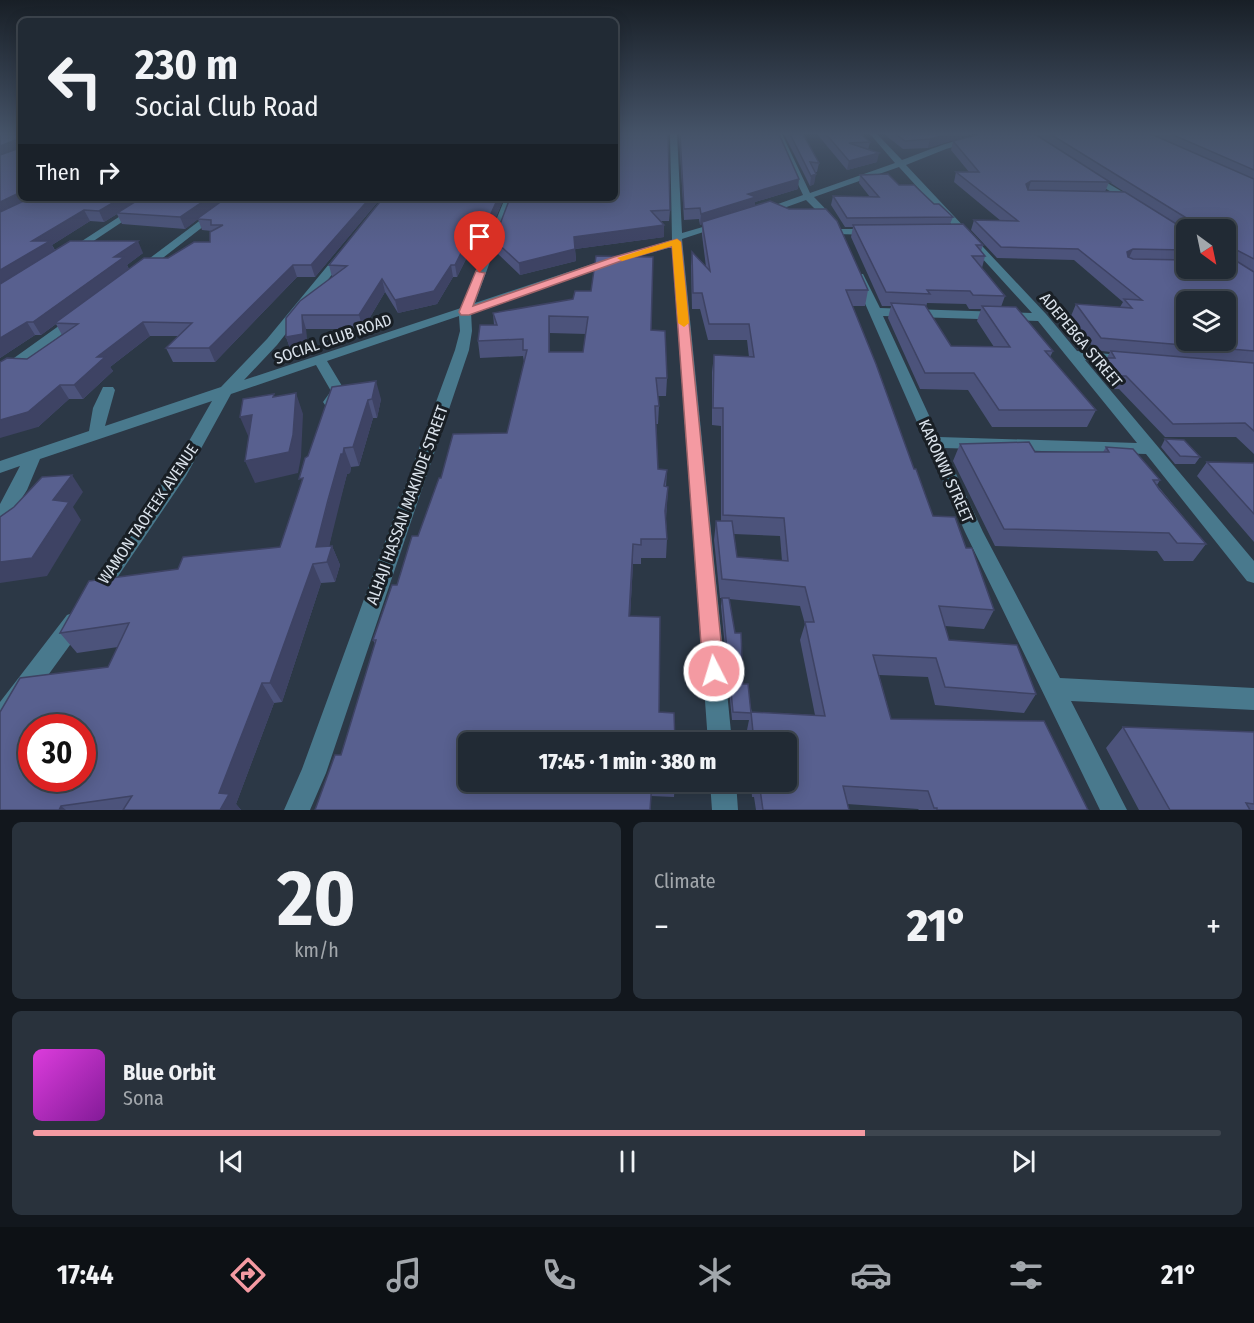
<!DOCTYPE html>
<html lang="en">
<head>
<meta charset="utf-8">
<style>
	body { margin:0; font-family:"Fira Sans Condensed",sans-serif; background:#29323c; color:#f1f3f6; height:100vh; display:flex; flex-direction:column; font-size:22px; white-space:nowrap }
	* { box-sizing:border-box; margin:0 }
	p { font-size:20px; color:#a2a7ac }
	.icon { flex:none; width:33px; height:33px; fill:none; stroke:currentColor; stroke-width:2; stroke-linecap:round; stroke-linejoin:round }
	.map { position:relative; height:810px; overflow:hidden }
	.panel { display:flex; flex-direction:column; gap:12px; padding:12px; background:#12171d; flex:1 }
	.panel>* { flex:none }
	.banner { position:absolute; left:18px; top:18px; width:600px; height:183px; border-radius:9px; box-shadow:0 3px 15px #0003,0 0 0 2px #3e464f; background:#212a34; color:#f1f3f6; overflow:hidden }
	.needle { width:39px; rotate:147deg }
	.buttons { position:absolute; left:1176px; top:219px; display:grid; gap:12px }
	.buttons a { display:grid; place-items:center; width:60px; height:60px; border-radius:9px; background:#212a34; box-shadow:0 3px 15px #0003,0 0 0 2px #3e464f; font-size:30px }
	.speed { position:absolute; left:18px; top:714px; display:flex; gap:12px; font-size:30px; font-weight:700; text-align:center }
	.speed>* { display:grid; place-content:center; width:78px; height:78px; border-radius:50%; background:#212a34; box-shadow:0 3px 15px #0003,0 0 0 2px #3e464f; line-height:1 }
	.speed .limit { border:9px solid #d22; background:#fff; color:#111 }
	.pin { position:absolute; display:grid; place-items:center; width:51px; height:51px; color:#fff; margin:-62px -26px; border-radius:50% 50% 50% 0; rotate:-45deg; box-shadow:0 0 6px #0007 }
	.pin .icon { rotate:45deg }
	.me { position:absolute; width:66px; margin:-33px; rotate:355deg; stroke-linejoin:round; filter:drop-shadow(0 0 4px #0008) }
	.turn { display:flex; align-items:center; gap:21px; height:126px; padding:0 18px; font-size:27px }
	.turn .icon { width:78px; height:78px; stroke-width:2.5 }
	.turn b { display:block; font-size:42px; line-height:51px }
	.then { display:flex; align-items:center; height:57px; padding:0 18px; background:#0003; gap:12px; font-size:22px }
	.big { font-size:45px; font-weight:800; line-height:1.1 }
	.panel .tile { flex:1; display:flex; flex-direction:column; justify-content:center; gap:9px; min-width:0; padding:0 21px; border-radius:9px; background:#29323c }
	.panel .dial { align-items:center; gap:0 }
	.dial b { font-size:78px; line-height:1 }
	.song { display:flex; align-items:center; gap:18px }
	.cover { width:72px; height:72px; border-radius:9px; background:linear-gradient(135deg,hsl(300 70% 55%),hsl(290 70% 35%)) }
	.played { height:6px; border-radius:3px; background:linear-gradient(90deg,#f49aa2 70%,#3e464f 70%) }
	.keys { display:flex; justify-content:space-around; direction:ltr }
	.heat { display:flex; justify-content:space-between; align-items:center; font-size:33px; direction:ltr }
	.panel .tiles { flex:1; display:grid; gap:12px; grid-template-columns:1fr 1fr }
	.tile:last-child { grid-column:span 2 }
	.trip { position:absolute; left:458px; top:732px; width:339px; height:60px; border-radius:9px; background:#212a34; box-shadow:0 3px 15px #0003,0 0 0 2px #3e464f; font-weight:800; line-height:60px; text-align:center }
	.tabs { display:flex; height:96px; justify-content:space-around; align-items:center; background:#0d1115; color:#a2a7ac }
	.tabs .icon { width:42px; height:42px }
	.tabs .current { color:#f49aa2 }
	.tabs b { font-size:27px; color:#f1f3f6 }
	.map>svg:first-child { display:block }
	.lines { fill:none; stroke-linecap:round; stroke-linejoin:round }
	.minor { fill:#49798d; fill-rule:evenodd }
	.wall { fill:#4c537b; fill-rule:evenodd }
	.shaded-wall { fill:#3e4364 }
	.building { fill:#58608f; stroke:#3e4364; stroke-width:1.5; fill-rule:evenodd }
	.route { fill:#f49aa2; stroke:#9f6469; stroke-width:1.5 }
	.slow { fill:#f59e0b }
	.labels { text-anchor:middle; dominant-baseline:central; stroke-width:6; stroke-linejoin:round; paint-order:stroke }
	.street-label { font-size:16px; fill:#dbe3ec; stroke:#191f25 }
</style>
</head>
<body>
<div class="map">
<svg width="1254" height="810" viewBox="0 0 1254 810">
	<rect width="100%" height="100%" fill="#2c3846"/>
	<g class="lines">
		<path class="minor" d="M670,134h7l5,99 38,-11 5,3 -43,14 50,503h-24l-36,-495 -51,14 -150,51 1,19 -3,19 -143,423 -16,37h-26l18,-41 153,-419 5,-19 -1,-15 -132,45 18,30 -10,14h-10l-2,-3 8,-11 -15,-26 -85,29 -45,82 -84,124 -7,2 -7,-2 -3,-6 3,-6 85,-119 39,-68 -172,58 -13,31 -21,33 -6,2v-21l20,-38 -20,7v-12l89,-30 4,-23 10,-21h10l2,3 -10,36 116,-39 46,-48 72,-87 4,-1 5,3 -71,91 -33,35 217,-72 44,-110h8l-38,105 138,-46 59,-17z
			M774,134h8l28,59 85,-30 -25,-29h7l25,26c30,-11 63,-26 95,-26l-51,15 -40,16 140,149 31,37 53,5 2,3 -2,3 -5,1 -40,-3 169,201v22l-7,-2 -101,-127 -202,-6 39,84 77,146 194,10v22l-183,-9 56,109h-27l-135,-278 -112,-256 2,-2h8l17,34 152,5 -133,-146 -85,30 24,25v4h-6l-26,-26 -39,14h-6v-4l42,-15zM883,316l155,5 99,122 -198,-6z
			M1092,174l46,27 2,2 -8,2 -43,-27v-4z
			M148,198h10l-84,56 -9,-2z
			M230,198h10l-94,73h-8v-4z
			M841,229h31l5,3 -5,3 -35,-1 -1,-2z
			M74,315l6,4 -2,3 -73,56 -5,1v-11z
			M75,612l8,3 3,6 -3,6 -74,102 -9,4v-31l67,-87z
			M710,782h26l2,28h-26z"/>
	</g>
	<path class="wall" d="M0,134h21v64h360l-66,79h-18l-82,85h-42l-7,-14 12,-12h-28l-40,31 3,4 -30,28h-14l-31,28 -11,-68 35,-24 -6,-11 -15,11h-6l-35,23zM117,214l5,10 63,5 13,-10 4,11 10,1 -2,11 -42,16 -39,11 -2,-4 16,-12 -88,-3 -3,-5 38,-24 14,1z
		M678,134h101l19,55 -43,13v4l113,84 -3,16h-13l62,163 19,47 33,32 28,62 -10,19 -39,-3 4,14 87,54 -12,19 -89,-8 -7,-28 -49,-2 12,44 197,91h-169l-1,-1 -71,-5 2,6h-93l-2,-13h-2l-1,-15h35v-40h-38l-1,-12 2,-10h-17l-11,-114 1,-8h1h-3l-6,-58 2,-19h5v-95l-9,-1v-53l2,-17 35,2 -2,-17h-39l-8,-31h-8l-1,-43 1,-14 14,15 -4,-32v-11l-2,1 -1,-6 -15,1 -5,-86zM734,534l46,2 2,25 -45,-4zM729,599l71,7 5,18 -5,16 15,75 -63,-3 -9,-28z
		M784,134h19l16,29 -2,9h-2l-1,12 -4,2z
		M817,134h44l9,8 -2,8 9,12 -30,8z
		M884,134h370v320l-18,-17h-71l-46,-48h-5l-17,-19 6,-12h4l3,-6 -15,-2 -24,-34 5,-12 44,3 3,-5 -49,-42 -77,-2 -26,-28 3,-10 27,1 -47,-39 2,-10h13l-18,-22 2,-9 27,-7h-8l-44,14 -25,1zM1109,182l28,18 -32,-8zM1186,230h40l-40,38z
		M860,175l39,10 35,19 19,13 -3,7 33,21 -2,6 4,5 -3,12 23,28 -4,11 52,44 -3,6 46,53 -9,17h-95l-24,-37 -48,-1 -32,-71 3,-12h-9l-31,-69 2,-10h-8l-14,-22 2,-9 37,1 -11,-14zM927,303l39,1 3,5h12l-4,12 17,26 -43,-1 -25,-39z
		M383,198h121l-22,52 -11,-1 -14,28h-4l-16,27 -39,9 -13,-21 -22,37h-57l1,19 -16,3 -5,-14v-19l46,-41 -3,-12z
		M510,198l160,12 -1,11h-8l3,4v12l-89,12 1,12 -56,14 -24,-23 -2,-12z
		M596,256l57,1 -2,73 14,1 2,47 -1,18h-8l1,10 -1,18h-2l2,45 9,1 -1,17h2l-2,32 1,20 -1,19h-25v6h-8l-3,52 30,1 -1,95 15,1 1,29h-207v40h207l-1,15 -23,-1 -1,14h-335l20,-55h6l34,-111 -2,-4 19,-55h5l15,-49h6l21,-58h2l12,-44 54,-1 17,-71 -1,-6 -43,2 -2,-17 2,-16h14l-1,-12 80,-14 2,-8h16zM550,333l36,1 -3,18h-33z
		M332,387l49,12 -4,19h-4l-14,48 -8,1 -1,6 -3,1 -12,45 -6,27h3l8,19 -5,17 -14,1 -39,119 -8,1 -38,101 5,6h-241l108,-143 10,-20 -41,6 -17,-20 118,-64 102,-22 21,-63 7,-28z
		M1165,439l35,18 -5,7h-20l-14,-17z
		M960,444l75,8h68l3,-5 54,33 -3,5 49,59 -13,17h-29l-7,-10 -162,-5 -42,-85z
		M1207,462l47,1v79l-57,-66z
		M1123,727l131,5v78h-115l-33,-62z"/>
	<path class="shaded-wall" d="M949,134h32h-9l-44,14 2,-9z
		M15,140l5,9 -20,8v-11z
		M879,153l-2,9 -30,8 2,-9z
		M816,174l-2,10 -4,2 1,-10z
		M799,179l-1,10 -43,13v6l-53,14v2l-2,1 1,-11 47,-20z
		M1031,181l-3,10 -2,-7z
		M21,192v6h16l-37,18v-14z
		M121,198h23l-27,15v1l-13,8 -5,-11z
		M208,198h18l-41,31 -5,-12z
		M370,198h11l-66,79 -4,-12z
		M498,198h6l-22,52 -2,-12z
		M84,210l6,11 -38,24 4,8 -56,34v-17l32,-29z
		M664,225v12l-89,12 -1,-12z
		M469,237l2,12 -14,28 -2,-12z
		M138,241l5,12 -16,12 2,5 -74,53 1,1 -15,11 -8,-13 81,-65z
		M575,249l1,12 -56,14 -1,-12z
		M1133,249l-5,11 -1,-8z
		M293,265l4,12 -82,85 -6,-14z
		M451,265l2,12 -16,27 -39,9 -3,-13z
		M382,279l3,13 -22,37 -4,-14z
		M302,315l4,14 1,19 -16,3 -5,-14z
		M549,316l1,17v37l-1,-18z
		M27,322l8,13 -35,23v-20z
		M143,322l7,14 -40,31 3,4 -30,28 -9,-14 23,-28z
		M376,381l5,18 -4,19 -5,-19z
		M60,385l9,14 -31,28 -38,11v-18z
		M296,393l7,21 -2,43 -3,16 -43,10 -10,-22z
		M368,400l5,18 -14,48 -6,-19z
		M252,415l-3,23 -9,-21z
		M344,448l7,19 -1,6 -3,1 -22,89 -9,-16 25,-93z
		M72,475l11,17 -10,15 8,13 -34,56 -47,7v-21l53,-62z
		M668,487l-1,19 -3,24 1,-19z
		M633,544v20l-4,72v-20z
		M332,546l8,19 -5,17 -8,-20z
		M313,564l8,19 -39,119 -12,-19z
		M262,683l12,20 -38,101 5,6h-21l-1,-17z
		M61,806l5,4h-7z"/>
	<path class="building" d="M0,134h21v58l-21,10v-47l17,-6 1,-7 -3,-2 -15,6z
		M615,134h53l2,76 -19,1 13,14 -90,12 1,12 -56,14 -25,-23 16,-42h105z
		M680,134h99l20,45 -51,15 8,3 -55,17 -1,-6 -16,1z
		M790,134h13l16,29 -9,-1 6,12 -5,2z
		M826,134h35l9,8 -21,1 30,10 -30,8z
		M896,134h53l-19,5 -25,2z
		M980,134h55l75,48 -79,-1 -5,3 2,6 97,2 61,38v20l-53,-1 -6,3 1,5 5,2 53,1v8h40v-38h-32l-1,-8 -143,-88h101l103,45v80l-21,-11 -2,1 -1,8 24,15v79l-153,-13 -25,-34 56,4 -8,-9 18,1 -64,-51 -77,-2 -27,-27 44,1 -62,-49h23l-26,-31zM1186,302h40v38h-40z
		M1171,134h83v36z
		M888,174l11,11h15l20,19h5l14,13 -106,1 -14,-22 46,1 -19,-22z
		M30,198h91l-22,13 -15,-1 -52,31h18l-50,29v-58z
		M141,198h67l-28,19 -63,-4z
		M226,198h144l-59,67h-18l-84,83h-43l26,-25 -49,-1 -46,35h8l-31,28h-14l-32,27 -28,8v-58l7,-4 20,1 51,-35 -23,-1 89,-65h24l26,-16h16v-10l13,-7h-12v-5l-14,-1z
		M383,198h115l-18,40 -11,-1 -14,28h-4l-17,26 -39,9 -13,-21 -23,36h-57l1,19 -17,3v-19l14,-17 47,-35 -18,-1z
		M770,201l19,8h37l11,12 31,69h-22l30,74 38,105h2l17,47 22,1 11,31h6l22,62 -55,-4 10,34 68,5 19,49 -91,-7 -9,-29 -63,-3 18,64 153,2 44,89h-151v-2h-3l-6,-17 -85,-5 6,24h-86l-4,-28h27v-40h-32l-3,-30 74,4 -20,-94h9l-9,-35 -83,-8 -6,-58h16l5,36 51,4 -4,-43 -61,-3v-107h-10l1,-53 40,2 -5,-33h-40l-7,-31h-9l-1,-41 18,19 -8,-49z
		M963,224l20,21h-7l9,11h-13l33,40 -32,-1 -3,-4 -43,-1 3,4 -44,-2 -33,-67z
		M70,241h68l-24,16h10l-91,65h-6l-27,16v-54z
		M596,256l57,1 -2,73 14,1 2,47h-11l3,28h-4l3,63 9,1 -3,16 4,1 -3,24 2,28h-26v6l-8,-1 -4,72 31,1 -1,95 15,1 1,29h-207v40h184l-2,28h-335l20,-55h6l35,-115h-3l19,-55h5l15,-49h6l21,-58h2l12,-44 54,-1 20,-83h-4v-11l-45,2 2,-16h17l-4,-12 80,-14 2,-8h16zM549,316l39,1 -5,35h-34z
		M891,303l34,2 26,41 59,1 -28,-41 34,1 37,44h-8l51,59h-97l-25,-37h-49z
		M1111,351l143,12v68l-9,-8 -72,1 -47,-48h-5l-18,-18h12z
		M376,381l-4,18 -4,1 -15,47 -9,1 -1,6h-2l-13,46 -12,47 16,-1 -5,16 -14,2 -43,119h-8l-43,110 10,1 -9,16h-97l9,-14 -71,10 -2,4h-59v-98l20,-34 88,-11 21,-44 -69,10 29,-52 89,-12 5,-12 97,-10 23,-69 -4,1 6,-21 3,-2 24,-69zM32,728h50v50h-50z
		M296,393l-3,42 -4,17 -44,9 7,-46 -12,2 3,-18 31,-5 -1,3z
		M1165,439l19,1 16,17 -20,-1z
		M1029,442l6,10h74l-3,-5 27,2 27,31h-7l6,9 47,55 -29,-1 -8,-10 -165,-4 -44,-85z
		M1207,462l47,1v51z
		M72,475l-19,25 16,2 -37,56 -32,4v-45l14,-10 28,-30z
		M722,598h7l6,35h6l2,51h5l3,29 -18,-1z
		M1123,727l131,5v72l-8,-1 4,7h-80z"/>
	<linearGradient id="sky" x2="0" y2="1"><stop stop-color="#181f26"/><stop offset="0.54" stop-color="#455368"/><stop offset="1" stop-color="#455368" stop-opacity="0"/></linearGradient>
	<rect width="1254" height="247" fill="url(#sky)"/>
	<path class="route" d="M677,239l4,3 43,429 -3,7 -7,2 -8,-2 -3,-7 -31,-425 -51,15 -152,54h-8l-2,-3 17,-41 9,2 -12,33 141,-49z"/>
	<path class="slow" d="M677,239l4,3 8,81 -5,4 -6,-4 -6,-77 -50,15 -5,-3z"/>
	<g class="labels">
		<g class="street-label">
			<text transform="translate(333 339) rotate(-19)">SOCIAL CLUB ROAD</text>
			<text transform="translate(1081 340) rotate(50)">ADEPEBGA STREET</text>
			<text transform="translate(946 471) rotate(66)">KARONWI STREET</text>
			<text transform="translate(407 505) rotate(-70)">ALHAJI HASSAN MAKINDE STREET</text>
			<text transform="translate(148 514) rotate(-56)">WAMON TAOFEEK AVENUE</text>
		</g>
	</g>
</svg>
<div class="buttons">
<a><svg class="needle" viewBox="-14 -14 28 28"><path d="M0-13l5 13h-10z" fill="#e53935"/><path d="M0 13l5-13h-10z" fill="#a2a7ac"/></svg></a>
<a><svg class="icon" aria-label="layers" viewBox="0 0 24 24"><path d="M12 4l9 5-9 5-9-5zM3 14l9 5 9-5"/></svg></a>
</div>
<div class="speed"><div class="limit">30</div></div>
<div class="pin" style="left:480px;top:273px;background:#d93025"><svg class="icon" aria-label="arrive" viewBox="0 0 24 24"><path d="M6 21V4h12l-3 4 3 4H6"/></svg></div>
<svg class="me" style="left:714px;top:671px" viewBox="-20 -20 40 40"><circle r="17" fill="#f49aa2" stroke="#fff" stroke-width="3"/><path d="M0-11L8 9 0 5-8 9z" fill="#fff"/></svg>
<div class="trip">17:45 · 1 min · 380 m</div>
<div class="banner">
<div class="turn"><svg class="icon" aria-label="left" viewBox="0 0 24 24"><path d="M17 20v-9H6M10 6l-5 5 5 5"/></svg><div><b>230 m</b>Social Club Road</div></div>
<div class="then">Then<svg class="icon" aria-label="right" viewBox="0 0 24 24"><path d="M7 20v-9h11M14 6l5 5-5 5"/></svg></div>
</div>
</div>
<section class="panel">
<div class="tiles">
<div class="tile dial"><b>20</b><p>km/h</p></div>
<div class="tile"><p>Climate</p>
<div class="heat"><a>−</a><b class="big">21°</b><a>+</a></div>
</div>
<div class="tile">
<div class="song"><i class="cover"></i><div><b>Blue Orbit</b><p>Sona</p></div></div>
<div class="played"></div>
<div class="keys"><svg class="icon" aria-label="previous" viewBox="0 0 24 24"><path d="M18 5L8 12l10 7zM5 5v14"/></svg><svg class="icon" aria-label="pause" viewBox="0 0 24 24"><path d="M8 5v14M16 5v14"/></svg><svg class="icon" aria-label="next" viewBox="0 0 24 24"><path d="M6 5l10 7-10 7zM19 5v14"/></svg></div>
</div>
</div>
</section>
<nav class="tabs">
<b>17:44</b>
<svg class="icon current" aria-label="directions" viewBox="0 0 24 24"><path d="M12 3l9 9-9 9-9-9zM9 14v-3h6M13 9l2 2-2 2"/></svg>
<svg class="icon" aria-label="music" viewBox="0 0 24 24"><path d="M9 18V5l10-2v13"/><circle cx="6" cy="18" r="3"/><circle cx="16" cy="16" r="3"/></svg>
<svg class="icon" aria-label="phone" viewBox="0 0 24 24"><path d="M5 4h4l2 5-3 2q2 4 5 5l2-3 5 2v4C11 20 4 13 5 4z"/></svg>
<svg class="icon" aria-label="climate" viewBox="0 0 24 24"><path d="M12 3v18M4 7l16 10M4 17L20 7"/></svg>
<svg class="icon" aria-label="car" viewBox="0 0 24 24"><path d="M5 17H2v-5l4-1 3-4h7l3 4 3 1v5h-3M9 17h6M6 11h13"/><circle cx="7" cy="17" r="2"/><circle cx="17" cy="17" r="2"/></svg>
<svg class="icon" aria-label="filters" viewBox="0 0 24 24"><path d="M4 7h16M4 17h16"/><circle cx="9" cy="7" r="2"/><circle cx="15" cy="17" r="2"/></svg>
<b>21°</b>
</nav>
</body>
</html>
